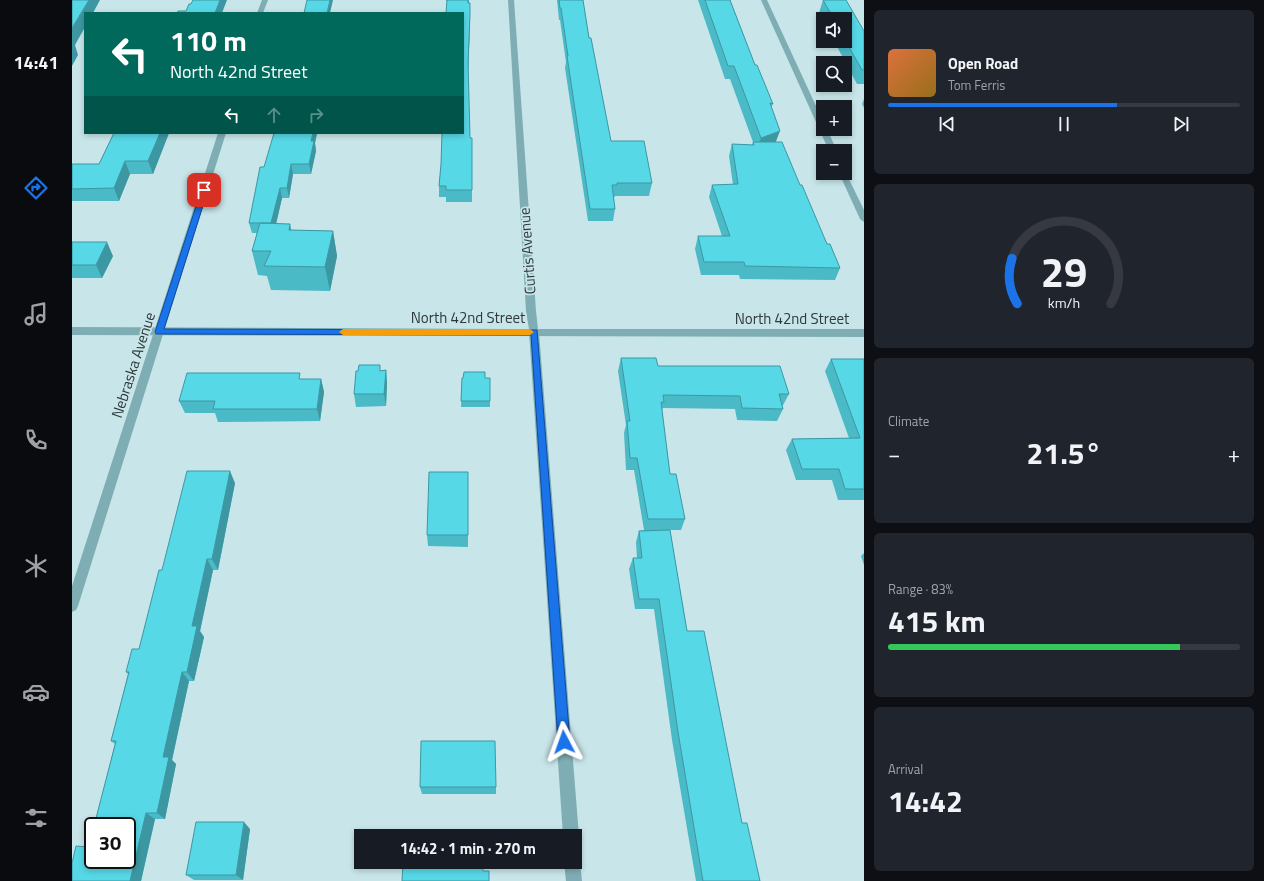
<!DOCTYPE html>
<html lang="en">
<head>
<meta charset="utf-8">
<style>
	body { margin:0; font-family:"Titillium Web",sans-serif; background:#20242c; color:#f1f3f6; height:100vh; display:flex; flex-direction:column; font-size:15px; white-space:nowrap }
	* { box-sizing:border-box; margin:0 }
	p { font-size:13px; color:#9ea1a6 }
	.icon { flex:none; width:22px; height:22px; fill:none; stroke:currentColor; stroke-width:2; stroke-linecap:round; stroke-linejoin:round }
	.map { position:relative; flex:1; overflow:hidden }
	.details { display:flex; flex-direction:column; gap:10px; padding:10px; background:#0d0f14; width:400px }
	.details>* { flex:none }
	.guide { position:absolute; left:12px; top:12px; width:380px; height:122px; border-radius:0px; box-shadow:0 2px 6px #0003; background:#00695c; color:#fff; overflow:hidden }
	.controls { position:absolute; left:744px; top:12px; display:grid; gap:8px }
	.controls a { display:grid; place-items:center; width:36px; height:36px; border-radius:0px; background:#171b24; box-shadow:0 2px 6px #0003; font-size:20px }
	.speed { position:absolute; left:12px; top:817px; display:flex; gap:8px; font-size:20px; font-weight:700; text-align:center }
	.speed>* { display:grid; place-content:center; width:52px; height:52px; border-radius:50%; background:#171b24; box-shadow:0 2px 6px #0003; line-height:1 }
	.speed .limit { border:2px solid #111; border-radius:6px; background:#fff; color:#111 }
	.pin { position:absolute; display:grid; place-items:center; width:34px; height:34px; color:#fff; margin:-17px; border-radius:8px; box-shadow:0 2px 6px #0006 }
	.me { position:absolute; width:44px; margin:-22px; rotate:356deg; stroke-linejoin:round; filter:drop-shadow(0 0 3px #0008) }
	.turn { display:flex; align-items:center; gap:14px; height:84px; padding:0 20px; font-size:18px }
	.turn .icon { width:52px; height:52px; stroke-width:2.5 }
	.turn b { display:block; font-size:28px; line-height:34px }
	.lanes { display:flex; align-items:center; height:38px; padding:0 20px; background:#0003; justify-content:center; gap:20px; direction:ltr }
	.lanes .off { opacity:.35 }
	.big { font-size:30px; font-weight:700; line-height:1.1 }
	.details .widget { flex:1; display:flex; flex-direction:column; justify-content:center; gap:6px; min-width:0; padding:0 14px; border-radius:6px; background:#20242c }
	.details .dial { align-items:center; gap:0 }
	.dial svg { height:104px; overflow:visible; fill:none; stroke:#363941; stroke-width:7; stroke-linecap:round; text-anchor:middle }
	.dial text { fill:#f1f3f6; stroke:none }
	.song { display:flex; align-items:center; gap:12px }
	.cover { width:48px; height:48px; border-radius:6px; background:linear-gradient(135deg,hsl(20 70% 55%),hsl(40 70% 35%)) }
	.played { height:4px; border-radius:2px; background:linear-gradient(90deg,#1a73e8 65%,#363941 65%) }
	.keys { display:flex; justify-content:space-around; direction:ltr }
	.heat { display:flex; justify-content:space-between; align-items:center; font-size:22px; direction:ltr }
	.charge { height:6px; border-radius:3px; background:linear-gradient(90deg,#34c759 83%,#363941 0) }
	.trip { position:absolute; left:282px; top:829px; width:228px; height:40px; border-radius:0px; background:#171b24; box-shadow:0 2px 6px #0003; font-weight:700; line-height:40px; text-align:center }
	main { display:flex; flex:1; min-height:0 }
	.menu { display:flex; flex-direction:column; width:72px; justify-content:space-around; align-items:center; background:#090b0e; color:#9ea1a6 }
	.menu .icon { width:28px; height:28px }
	.menu .current { color:#1a73e8 }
	.menu b { font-size:18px; color:#f1f3f6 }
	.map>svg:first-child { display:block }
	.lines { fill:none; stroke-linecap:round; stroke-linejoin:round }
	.minor { fill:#7eaeb4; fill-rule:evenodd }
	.tertiary { fill:#7eaeb4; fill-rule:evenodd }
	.wall { fill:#4bbac7 }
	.shaded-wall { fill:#3d97a2 }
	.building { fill:#57d8e7; stroke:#3d97a2 }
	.route { fill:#1a73e8; stroke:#114b97 }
	.slow { fill:#f59e0b }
	.labels { text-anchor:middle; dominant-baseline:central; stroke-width:3.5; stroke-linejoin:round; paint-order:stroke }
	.street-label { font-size:15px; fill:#2e393b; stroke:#c8e5e9 }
</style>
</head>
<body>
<main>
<nav class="menu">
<b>14:41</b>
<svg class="icon current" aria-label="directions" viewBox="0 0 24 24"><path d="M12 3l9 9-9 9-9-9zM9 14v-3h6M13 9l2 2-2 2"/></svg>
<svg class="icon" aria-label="music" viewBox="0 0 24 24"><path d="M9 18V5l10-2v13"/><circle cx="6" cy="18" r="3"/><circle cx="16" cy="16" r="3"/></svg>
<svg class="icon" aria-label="phone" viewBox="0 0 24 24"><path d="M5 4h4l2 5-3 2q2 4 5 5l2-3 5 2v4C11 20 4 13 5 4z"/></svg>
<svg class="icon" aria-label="climate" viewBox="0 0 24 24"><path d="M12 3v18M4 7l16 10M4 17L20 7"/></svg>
<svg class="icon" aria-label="car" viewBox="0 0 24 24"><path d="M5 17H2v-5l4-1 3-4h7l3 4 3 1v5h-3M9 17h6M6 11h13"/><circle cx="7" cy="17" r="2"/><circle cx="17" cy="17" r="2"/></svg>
<svg class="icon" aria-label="filters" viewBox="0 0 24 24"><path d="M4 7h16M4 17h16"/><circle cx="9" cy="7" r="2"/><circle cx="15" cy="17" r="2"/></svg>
</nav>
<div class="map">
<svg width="792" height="881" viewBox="0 0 792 881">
	<rect width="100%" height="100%" fill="#c8e5e9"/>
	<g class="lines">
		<path class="minor" d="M190,0h6l-5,13h-6z
			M689,0h6l56,121v8h4l10,22h-8z
			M146,133h8l-148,473 -2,4 -4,2v-26z
			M773,171l19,39v12l-4,-3 -21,-46h6z
			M462,328l5,4 40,504 -4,6v-6h-12l-34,-504z
			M503,856l2,1 3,5 2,19h-16l-2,-19h11z"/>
		<path class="tertiary" d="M436,0h6l22,311 2,18h326v8l-792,-2v-8l457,2 -3,-18z"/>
	</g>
	<path class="wall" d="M374,0h23l1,14 -2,57 2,67h2v64h-26v-5h-7v-11l2,-22 6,-163h-1z
		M485,0h26l6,38 22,103 41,42 -3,13h-34v1h-2l2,12 -2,12h-25l-23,-153 1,-6 -6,-42h-1z
		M626,0h32l25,65 18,39 -2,3 5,35 24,43 27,59 13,24 -5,12 -95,-1 -1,-4h-38l-6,-26 3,-13h24l-13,-39 3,-12h21l-4,-29 3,-12 20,1 1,-3 -23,-63h-5z
		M751,0l41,31v53h-7l-23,-43h11v-22h-22v2l-4,-8z
		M792,99v9l-2,-4z
		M42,133h55l-16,41h-23l-11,27h-47v-37h27z
		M202,133h43l-2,10 1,8 -5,23h-18l-4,24h-7l-6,26 15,6 42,1 4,25 -7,35 -59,-1 -4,-14 -9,-1 -6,-24 5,-18h-5l-3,-10z
		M0,242l41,14 -11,22h-30z
		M549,358l168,36 -7,13 1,2 -6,12 -40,-1 -2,-11 -72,-1 -1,2 8,64 15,45 -4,11h-11l17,101 55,192 18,58h-64l-24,-141 -18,-131h-19l-6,-40 4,-11h4l-1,-16 3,-11 5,-1 -10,-60h-8l-2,-37 2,-8 -8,-54z
		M759,359h33v141h-26l-6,-20h-36l-10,-30 6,-11 57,-1 -24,-67z
		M314,370l1,13 -1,23 -30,1 -2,-13 27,-23z
		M390,378h23l5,23v6h-29z
		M229,379h20l3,13 -4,29 -102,1 -3,-9h-30l-6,-12z
		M396,472v75l-40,-1 -1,-11z
		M163,483l-17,87h-5l-13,61 4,6 -10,44h-5l-17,79 4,4 -11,55h-10l-14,62h-69l17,-34 26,-103 -4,-3 17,-67 -2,-2 13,-23 23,-79z
		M792,553v12l-3,-9z
		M348,787h76v7h-74z
		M178,829l-7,51h-49l-8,-5z"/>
	<path class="shaded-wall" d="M17,0h11l-7,13h-8v14l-10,18 3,10 -6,11v-38z
		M148,0h7l-5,13h-7z
		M258,0h3l-3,13h-3z
		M398,14v11l-2,50v-12z
		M708,131l-5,13 -19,7 5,-13z
		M88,133h9l-16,41 -5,-13z
		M241,133h4l-2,10 1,8 -5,23 -2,-10 2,-23z
		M53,161l5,13 -11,27 -5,-13z
		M219,164l2,10 -4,24 -2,-10z
		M208,188l2,10 -8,35 -3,-10z
		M218,224l5,25 -6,-19z
		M261,231l4,25 -7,35 -5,-24z
		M35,242l6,14 -11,22 -6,-13z
		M314,370l1,13 -1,23 -2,-12z
		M249,379l3,13 -4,29 -3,-12z
		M158,471l5,12 -17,87 -6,-11z
		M135,559l6,11 -13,61 4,6 -10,44 -7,-9 5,-46z
		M110,672l7,9 -17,79 4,4 -11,55 -8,-6 6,-56z
		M74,813l9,6 -14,62h-11z
		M172,822l6,7 -7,51 -7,-5z"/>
	<path class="building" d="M0,0h17l-17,28z
		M121,0h27l-5,13h-38l1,-2h8l3,-7h2z
		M235,0h23l-3,13h-23z
		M375,0h21v3h2v11l-2,49 2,75h2v52h-26v-4h-7l2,-22 1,-31h21v-120h-17z
		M487,0h24l6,38h2l20,103h33l8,42h-35v2h-5l3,24h-25l-23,-153h1l-7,-48h-1z
		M633,0h25l25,65h2l16,39 -3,-1 10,28 -19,7 -27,-72h-6z
		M751,0h23l18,31v39h-2l-17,-30v-21h-11z
		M42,133h46l-12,28h-23l-11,27 -42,1v-25h27z
		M202,133h39l-2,8h3l-5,23h-18l-4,24h-7l-9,35h-22l11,-56h4z
		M681,142h29l18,43h2l25,59h3l10,24 -95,-2 -1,-4h-40l-6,-26h32l-18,-51 26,-1 -6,-40 22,1z
		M188,223l30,1 -1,6 44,1 -8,36 -61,-1 7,-15h-19z
		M0,242h35l-11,23h-24z
		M549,358h35l2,8h122l9,28h-10l4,15 -41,-1 -2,-12 -77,-1 1,7h-3l9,72h6l9,45h-37l-11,-61h-7l-3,-37h3z
		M759,359h33v130h-19l-6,-20h-37l-10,-30 68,-1z
		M287,365h21v6l6,-1 -2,24h-30l2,-23h2z
		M392,372h21v6h5v23h-29l1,-23h1z
		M115,373h113l-1,6h22l-4,30h-104l2,-8h-36z
		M115,471h43l-18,88h-5l-15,67h5l-10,46h-5l-19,85h6l-12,56h-11l-16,68h-58v-18l4,-17 13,1 4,-17v30h34v-34h-33l22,-85h-5l18,-69h-3l6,-23h7l20,-79h3z
		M357,472h39v63h-41z
		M598,530l17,101h17l38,192h5l13,58h-57l-25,-149 -19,-133h-20l-6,-41h9l-3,-27z
		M349,741h74l1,46h-76z
		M124,822h48l-8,53h-50z
		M331,862h79l1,9h6v10h-87z"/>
	<path class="route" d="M130,188h2l4,2 -44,139 373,1 33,412 -2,4 -4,1 -4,-1 -2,-4 -27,-407 -375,-1 -1,-2z"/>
	<path class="slow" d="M271,329h187l4,3 -4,3h-187l-4,-3z"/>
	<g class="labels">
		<g class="street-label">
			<text transform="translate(455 251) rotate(-94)">Curtis Avenue</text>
			<text x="396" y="317">North 42nd Street</text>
			<text x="720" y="318">North 42nd Street</text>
			<text transform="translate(61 365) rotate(-72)">Nebraska Avenue</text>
		</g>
	</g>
</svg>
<div class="controls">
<a><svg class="icon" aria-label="sound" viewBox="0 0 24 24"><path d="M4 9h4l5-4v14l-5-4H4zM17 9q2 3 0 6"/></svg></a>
<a><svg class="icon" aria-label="search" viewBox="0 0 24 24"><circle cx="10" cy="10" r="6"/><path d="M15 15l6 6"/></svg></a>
<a>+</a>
<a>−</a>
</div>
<div class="speed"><div class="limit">30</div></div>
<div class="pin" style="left:132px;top:190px;background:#d93025"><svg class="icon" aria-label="arrive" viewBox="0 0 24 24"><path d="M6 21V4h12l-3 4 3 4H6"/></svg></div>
<svg class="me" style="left:492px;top:742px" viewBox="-20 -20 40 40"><path d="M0-17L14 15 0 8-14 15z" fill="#1a73e8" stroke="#fff" stroke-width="4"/></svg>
<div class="trip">14:42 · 1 min · 270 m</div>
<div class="guide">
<div class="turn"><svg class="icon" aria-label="left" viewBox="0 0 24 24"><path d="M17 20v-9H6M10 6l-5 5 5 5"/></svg><div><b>110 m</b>North 42nd Street</div></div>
<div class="lanes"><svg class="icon" aria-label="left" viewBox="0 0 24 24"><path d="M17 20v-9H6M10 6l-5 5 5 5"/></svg><svg class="icon off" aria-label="ahead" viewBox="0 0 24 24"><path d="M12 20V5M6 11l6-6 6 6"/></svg><svg class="icon off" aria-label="right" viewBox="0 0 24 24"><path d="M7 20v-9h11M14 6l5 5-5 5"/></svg></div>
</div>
</div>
<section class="details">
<div class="widget">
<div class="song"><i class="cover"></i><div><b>Open Road</b><p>Tom Ferris</p></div></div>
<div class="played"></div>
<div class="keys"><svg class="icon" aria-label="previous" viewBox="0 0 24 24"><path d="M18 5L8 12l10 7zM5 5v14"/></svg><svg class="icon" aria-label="pause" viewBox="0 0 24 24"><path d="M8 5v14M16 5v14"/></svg><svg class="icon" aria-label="next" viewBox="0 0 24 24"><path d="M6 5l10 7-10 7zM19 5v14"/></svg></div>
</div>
<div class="widget dial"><svg viewBox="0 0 100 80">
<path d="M14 69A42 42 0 1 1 86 69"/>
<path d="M14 69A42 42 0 0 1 10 34" stroke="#1a73e8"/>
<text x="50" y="56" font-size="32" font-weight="700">29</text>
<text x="50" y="72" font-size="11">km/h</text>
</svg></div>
<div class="widget"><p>Climate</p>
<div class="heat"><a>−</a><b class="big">21.5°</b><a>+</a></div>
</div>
<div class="widget"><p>Range · 83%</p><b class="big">415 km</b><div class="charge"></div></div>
<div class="widget"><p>Arrival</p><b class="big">14:42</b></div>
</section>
</main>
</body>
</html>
